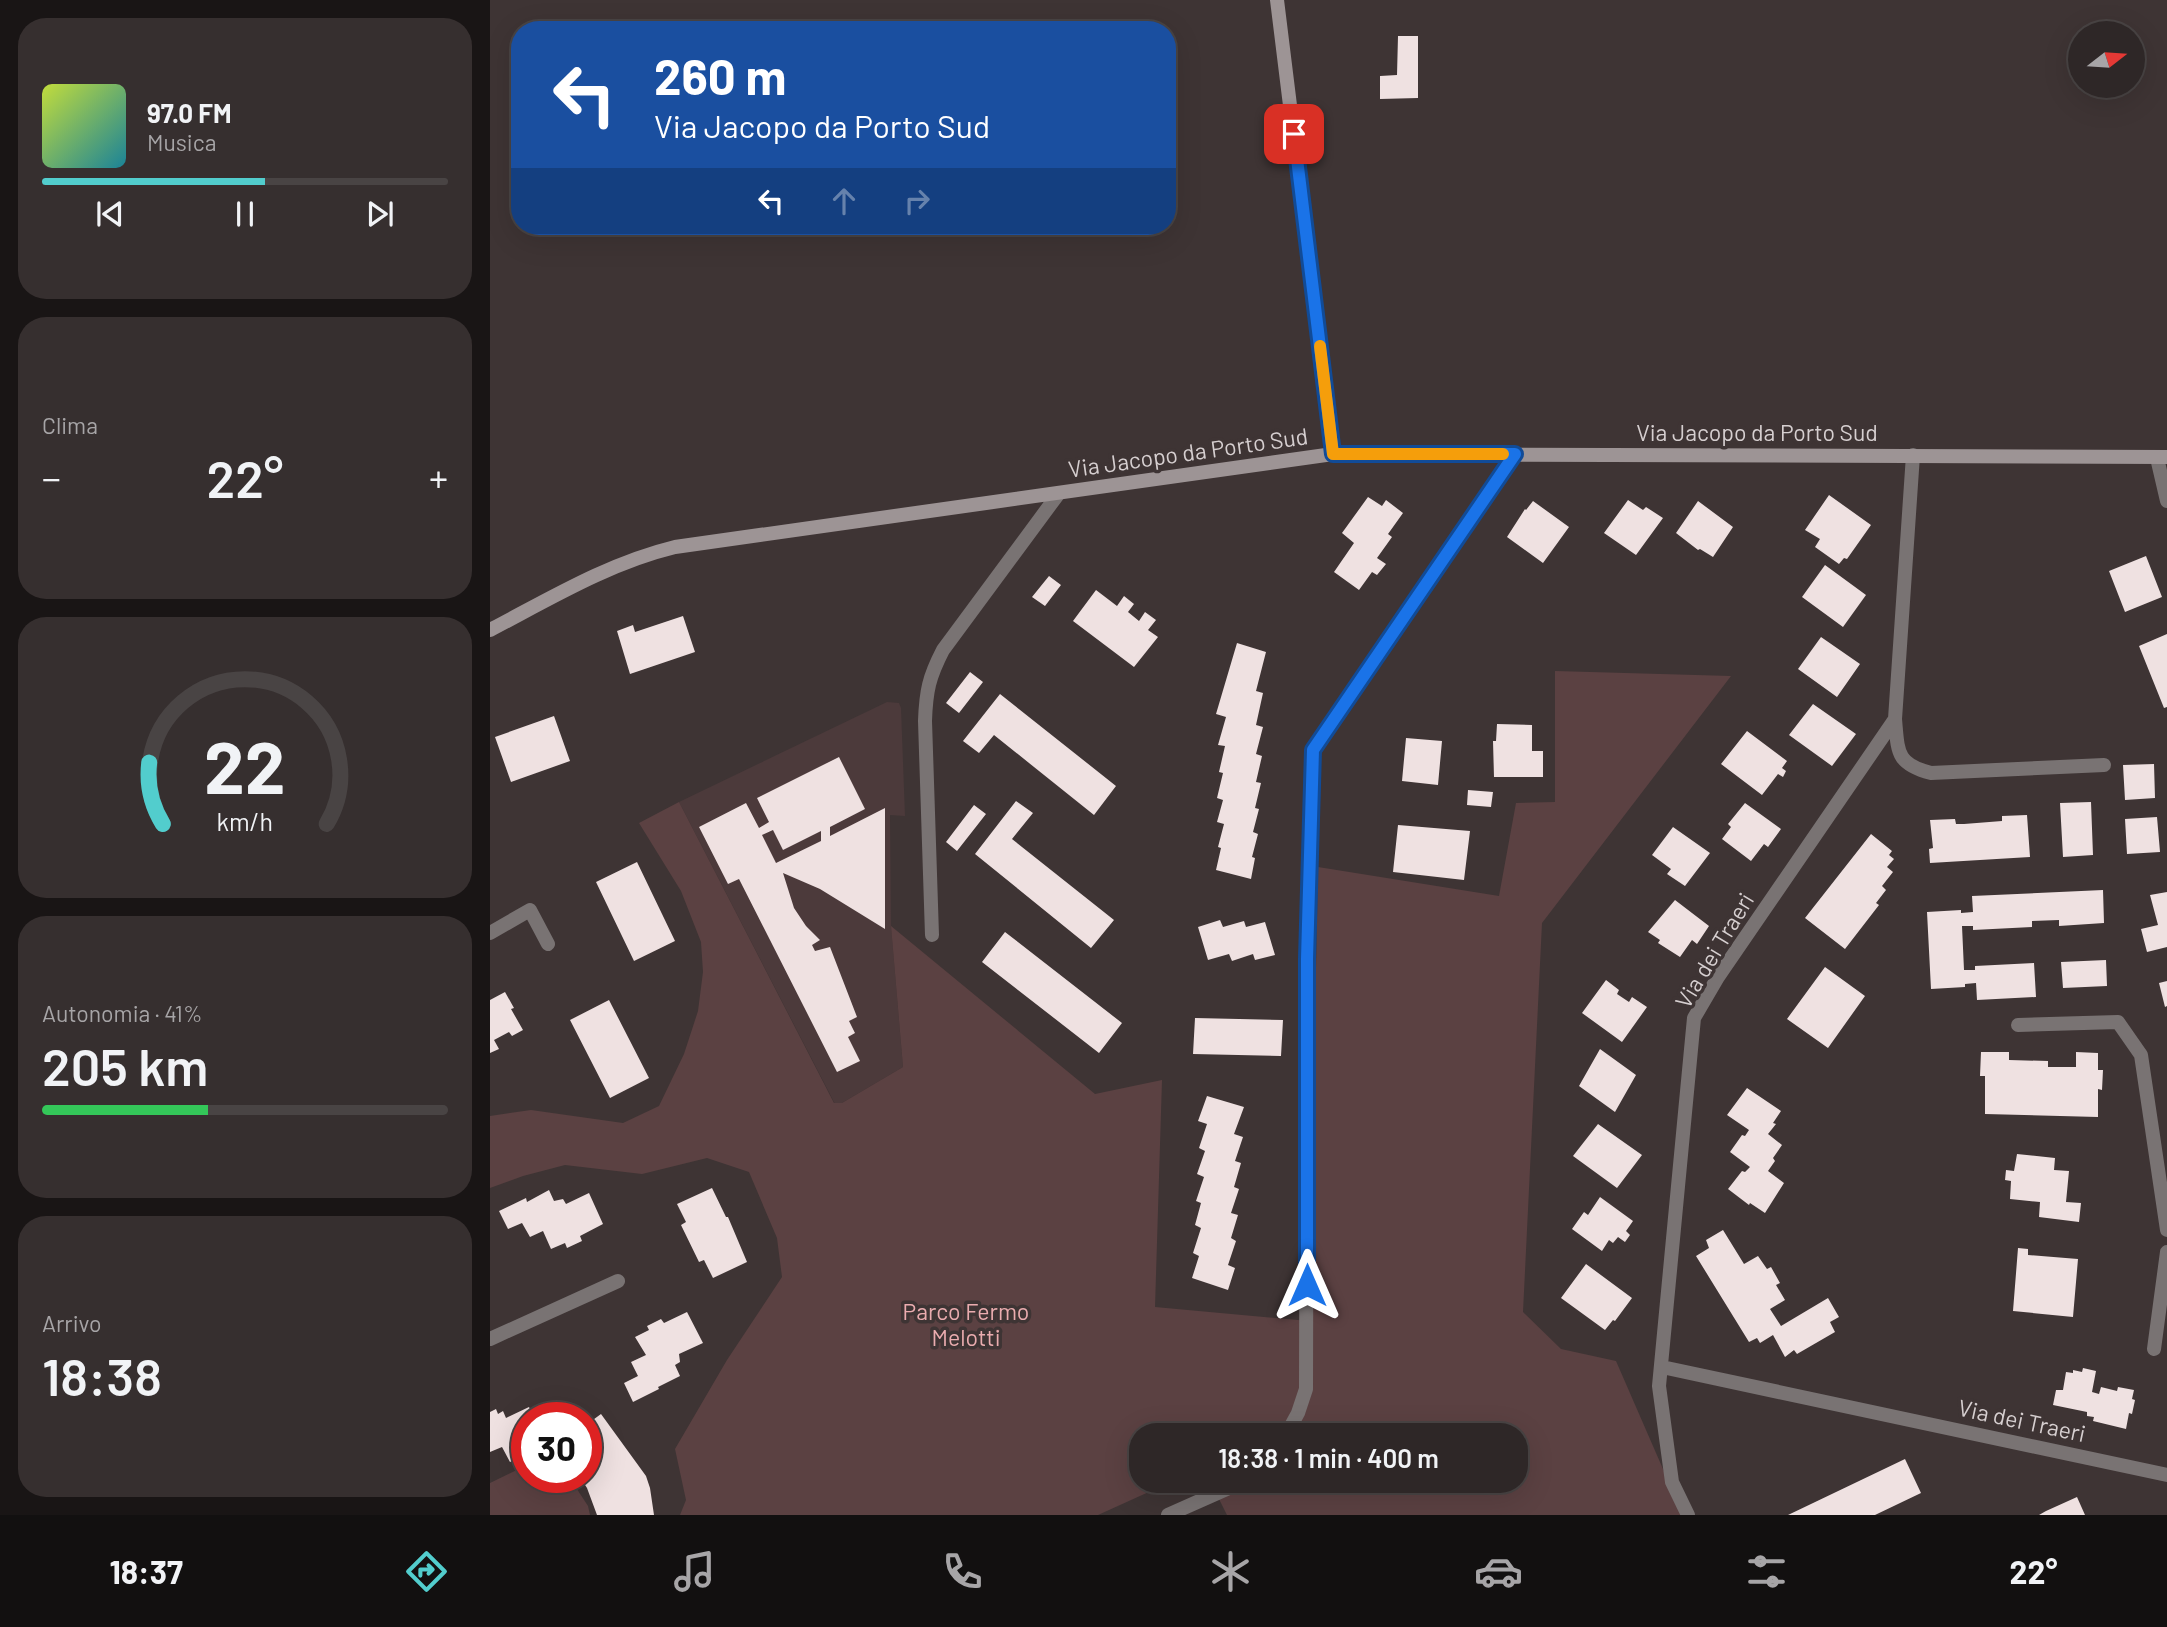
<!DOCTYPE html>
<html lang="it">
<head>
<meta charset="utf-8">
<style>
	body { margin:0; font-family:Barlow,sans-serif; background:#362f2f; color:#f1f3f6; height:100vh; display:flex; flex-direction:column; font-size:26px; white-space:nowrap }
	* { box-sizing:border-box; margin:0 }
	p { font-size:23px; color:#a7a5a7 }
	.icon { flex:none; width:38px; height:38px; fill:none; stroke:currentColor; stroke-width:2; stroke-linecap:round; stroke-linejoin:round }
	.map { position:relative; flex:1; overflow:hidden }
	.panel { display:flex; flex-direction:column; gap:18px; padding:18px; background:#191515; width:490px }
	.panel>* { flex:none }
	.top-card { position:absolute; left:21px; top:21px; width:665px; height:214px; border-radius:28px; box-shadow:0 7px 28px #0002,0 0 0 2px #494444; background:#1a4fa0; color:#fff; overflow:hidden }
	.needle { width:46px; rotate:73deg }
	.tools { position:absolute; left:1578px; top:21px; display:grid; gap:14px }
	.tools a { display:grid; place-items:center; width:77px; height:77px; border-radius:50%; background:#2e2727; box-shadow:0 7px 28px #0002,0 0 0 2px #494444; font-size:35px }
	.speed { position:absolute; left:21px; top:1402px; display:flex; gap:14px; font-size:35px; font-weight:700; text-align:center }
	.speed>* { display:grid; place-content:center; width:91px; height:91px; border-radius:50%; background:#2e2727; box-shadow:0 7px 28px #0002,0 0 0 2px #494444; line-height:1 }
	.speed .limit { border:10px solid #d22; background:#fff; color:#111 }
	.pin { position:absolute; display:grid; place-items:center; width:60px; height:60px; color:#fff; margin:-30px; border-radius:14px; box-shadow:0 4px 10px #0006 }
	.me { position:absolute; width:77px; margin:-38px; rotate:0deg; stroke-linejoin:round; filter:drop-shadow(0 0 5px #0008) }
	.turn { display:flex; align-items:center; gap:24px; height:147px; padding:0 28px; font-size:32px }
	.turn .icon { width:91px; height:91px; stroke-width:2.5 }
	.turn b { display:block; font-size:49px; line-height:60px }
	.lanes { display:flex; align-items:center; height:66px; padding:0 28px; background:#0003; justify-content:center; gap:35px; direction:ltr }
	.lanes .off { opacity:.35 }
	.big { font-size:52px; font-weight:600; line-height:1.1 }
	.panel .tile { flex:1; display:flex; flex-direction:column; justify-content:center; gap:10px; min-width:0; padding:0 24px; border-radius:28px; background:#362f2f }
	.panel .dial { align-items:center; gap:0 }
	.dial svg { height:182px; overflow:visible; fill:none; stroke:#494444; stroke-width:7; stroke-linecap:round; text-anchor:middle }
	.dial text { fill:#f1f3f6; stroke:none }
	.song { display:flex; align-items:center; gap:21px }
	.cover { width:84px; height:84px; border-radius:10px; background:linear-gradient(135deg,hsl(70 70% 55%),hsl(190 70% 35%)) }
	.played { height:7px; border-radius:4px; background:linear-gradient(90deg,#52cdcd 55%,#494444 55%) }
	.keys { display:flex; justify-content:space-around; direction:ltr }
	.heat { display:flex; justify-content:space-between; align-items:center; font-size:38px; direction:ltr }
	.charge { height:10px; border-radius:5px; background:linear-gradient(90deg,#34c759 41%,#494444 0) }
	.trip { position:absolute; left:639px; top:1423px; width:399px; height:70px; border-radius:28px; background:#2e2727; box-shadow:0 7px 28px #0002,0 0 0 2px #494444; font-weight:600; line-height:70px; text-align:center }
	.tab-bar { display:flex; height:112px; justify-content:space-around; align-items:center; background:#121010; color:#a7a5a7 }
	.tab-bar .icon { width:49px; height:49px }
	.tab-bar .active { color:#52cdcd }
	.tab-bar b { font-size:32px; color:#f1f3f6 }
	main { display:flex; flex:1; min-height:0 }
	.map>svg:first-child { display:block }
	.built { fill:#4c3a3b }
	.green { fill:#5b4142 }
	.building { fill:#efe1e1; fill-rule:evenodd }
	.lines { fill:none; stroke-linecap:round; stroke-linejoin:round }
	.street { stroke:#797373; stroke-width:14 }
	.secondary { stroke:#9d9495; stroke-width:14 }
	.route-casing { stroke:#114b97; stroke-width:18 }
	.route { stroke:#1a73e8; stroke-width:12 }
	.slow { stroke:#f59e0b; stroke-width:12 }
	.labels { text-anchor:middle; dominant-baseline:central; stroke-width:7; stroke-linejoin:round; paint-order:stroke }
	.street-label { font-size:23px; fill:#d6cfd0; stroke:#3e3434 }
	.park-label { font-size:23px; fill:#eaacaf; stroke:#3e3434 }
</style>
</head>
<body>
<main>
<section class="panel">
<div class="tile">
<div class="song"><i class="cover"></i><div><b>97.0 FM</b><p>Musica</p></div></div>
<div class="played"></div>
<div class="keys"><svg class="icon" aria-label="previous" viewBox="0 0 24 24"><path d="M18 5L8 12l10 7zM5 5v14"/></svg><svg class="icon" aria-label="pause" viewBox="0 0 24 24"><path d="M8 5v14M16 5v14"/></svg><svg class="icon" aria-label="next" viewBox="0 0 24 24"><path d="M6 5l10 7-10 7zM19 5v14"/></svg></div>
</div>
<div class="tile"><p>Clima</p>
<div class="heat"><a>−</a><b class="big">22°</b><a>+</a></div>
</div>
<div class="tile dial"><svg viewBox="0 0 100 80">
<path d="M14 69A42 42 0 1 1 86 69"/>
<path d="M14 69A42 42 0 0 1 8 42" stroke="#52cdcd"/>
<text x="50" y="56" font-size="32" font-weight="700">22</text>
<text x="50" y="72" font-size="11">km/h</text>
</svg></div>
<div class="tile"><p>Autonomia · 41%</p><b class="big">205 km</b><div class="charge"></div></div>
<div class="tile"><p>Arrivo</p><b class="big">18:38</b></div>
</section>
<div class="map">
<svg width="1677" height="1515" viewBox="0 0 1677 1515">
	<rect width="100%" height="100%" fill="#3e3434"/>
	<path class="built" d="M397,702l12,1 2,5 4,108 -15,-1 1,110 12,142 -61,36 -7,1 -156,-302z"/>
	<path class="green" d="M1065,671l176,5 -189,247 -19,389 38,37 55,12 67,154h-456l-17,-34 306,-1v-45h-375v45l32,1 -75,34h-418l6,-15 -11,-51 52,-89 55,-83 -5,-39 -28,-66 -42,-14 -65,16 -77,-9 -42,11 -33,12v-72l41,-6 92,13 36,-17 25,-52 14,-43 5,-39 -2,-30 -20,-51 -42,-68 40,-21 155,301h8l61,-36 -12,-141 204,168 67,-14 -7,227 154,14 9,-454 181,29 17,-93 39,-1z
		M37,1465v12h42l19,29 2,9h-100v-32z"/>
	<path class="building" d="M908,36h20v62l-38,1v-23l17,-1z
		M1339,495l42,30 -24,34 -3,-1 -5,6 -24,-17 5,-8 -15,-9z
		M878,497l14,9 4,-6 17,13 -15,21 4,3 -15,21 9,6 -9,11 -5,-3 -13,18 -25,-18 20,-29 -12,-10z
		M1138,500l15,10 3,-3 17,11 -27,37 -32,-22z
		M1043,501l36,26 -26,36 -36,-26 18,-28 1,1z
		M1208,501l35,26 -20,30 -13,-8 -2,1 -22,-17z
		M1656,556l16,41 -37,15 -16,-41z
		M1335,565l41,30 -23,32 -41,-30z
		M559,576l12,9 -16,21 -13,-9z
		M606,590l21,16 7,-10 10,8 -6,8 11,9 6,-9 11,8 -8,10 10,7 -24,30 -61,-46z
		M193,616l12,36 -65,22 -13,-43 16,-6 2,7z
		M1677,634v73l-3,1 -25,-62z
		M1331,637l39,27 -23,33 -39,-28z
		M747,643l29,9 -10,39 7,2 -7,32 7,2 -7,27 6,2 -6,26 5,1 -6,25 4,1 -6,23 5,2 -6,23 3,1 -4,21 -35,-9 5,-22 -3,-1 6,-23 -7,-2 6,-22 -6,-2 6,-25 -4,-1 6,-26 -7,-1 8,-28 -10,-3z
		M480,672l13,10 -24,31 -13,-10z
		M510,694l116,92 -22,29 -100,-80 -15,18 -16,-12z
		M1323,704l43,30 -24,32 -43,-31z
		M64,716l16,45 -59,21 -16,-45z
		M1007,724l35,1v26h11v26h-49l-1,-36h3z
		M1257,731l40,30 -5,7 4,3 -3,6 -5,-3 -16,21 -41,-31z
		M916,738l36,3 -4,44 -36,-4z
		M349,757l26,52 -35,18v9l55,-28v121l-65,-40 -37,-16 11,35 12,18 14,14 -8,5 3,6 15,-4 27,70 -8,4 6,12 -7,4 12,24 -23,11 -98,-193 -11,5 -29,-57 47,-24 13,25 10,-6 -12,-24zM283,830l10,20 38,-19v10l-45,22 -14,-28z
		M1664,764l1,34 -30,2 -2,-35z
		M978,790l25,2 -2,15 -24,-2z
		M526,801l17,12 -21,26 102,81 -23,28 -116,-94z
		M1601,802l2,53 -30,2 -3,-54z
		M1255,803l36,26 -13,18 -4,-3 -13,17 -29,-22 9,-12 -3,-3z
		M484,805l12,9 -29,37 -11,-9z
		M1537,815l3,42 -100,6 -1,-14 4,-1 -3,-28 25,-1 1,5h8l38,-3v-5z
		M1667,817l3,35 -33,2 -2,-35z
		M908,825l72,6 -6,49 -71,-8z
		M1183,827l37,26 -25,33 -18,-12 4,-5 -19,-14z
		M1381,834l21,17 -3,4 5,4 -7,8 6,5 -11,14 4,4 -10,13 3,2 -34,44 -40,-31z
		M147,862l38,79 -41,20 -38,-79z
		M1613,890l1,33 -45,3v-6l-27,1v6l-59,3v-4h-11l2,44h11v-4l59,-3 2,34 -59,3 -1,-17 -11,1v3l-34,2 -4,-77 34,-2v3l12,-1 -1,-16z
		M1677,892v55l-20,5 -6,-23 17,-4 -8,-30z
		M1185,900l34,26 -12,18 -5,-4 -12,17 -22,-14 2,-3 -12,-8z
		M730,920l3,7 21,-6 2,6 19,-5 10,33 -20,5 -2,-6 -21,7 -3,-7 -21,6 -10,-33z
		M515,932l117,91 -23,30 -117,-91z
		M1616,960l1,26 -44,2 -2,-26z
		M1335,967l40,29 -37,52 -41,-29z
		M1116,980l13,10 -2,4 12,8 3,-5 15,10 -25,35 -40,-29z
		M1677,981v25l-2,1 -6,-24z
		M15,992l9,16 -3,1 12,21 -11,6 -3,-4 -15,8 5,9 -9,4v-53z
		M119,1000l40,78 -39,20 -40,-78z
		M705,1018l88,2 -2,36 -88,-2z
		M1110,1049l36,26 -21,37 -36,-26z
		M1491,1052h28v8l39,1v6h28v-15l22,1v17h5l-1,20 -4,-1v28l-113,-3v-38h-5z
		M1257,1088l34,23 -8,12 3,1 -8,10 14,11 -9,13 2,3 -7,10 16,12 -19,30 -15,-10 -1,2 -21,-16 14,-18 3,1 5,-5 -20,-15 12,-17 3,1 4,-6 -22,-15z
		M717,1096l37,11 -10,27 9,3 -8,24 6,2 -7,24 5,2 -8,24 7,2 -7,23 5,3 -8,24 7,3 -7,22 -36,-12 7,-22 -6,-3 8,-25 -6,-3 6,-22 -5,-2 8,-24 -7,-3 8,-23 -6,-3 8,-24 -9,-3z
		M1108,1124l44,31 -25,33 -44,-32z
		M1527,1154l38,4 -1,12 15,1 -3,31 15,1 -2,19 -40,-5 1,-15 -30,-3 1,-18 -6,-1 1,-10 8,1z
		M222,1188l14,29h2l19,45 -34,16 -9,-18 -5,2 -18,-37 5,-3 -9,-18z
		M59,1190l5,11 9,-2 3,5 23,-11 14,31 -23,12 2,5 -15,7 -2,-5 -14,6 -8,-18 -13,6 -8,-14 -14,6 -9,-18 27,-13 1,4z
		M1110,1197l33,24 -7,10 4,4 -5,7 -7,-5 -5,6 -4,-3 -7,11 -30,-22 12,-17 4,3z
		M1233,1230l21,34 14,-8 9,13 4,-2 9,16 -4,2 9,15 -15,9 11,17 47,-28 11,19 -9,5 5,10 -38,22 -3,-4 -9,7 -12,-22 -13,8 -3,-5 -8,4 -53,-86 13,-8 -3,-8z
		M1528,1248l10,1v6l50,4 -5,58 -60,-6z
		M1096,1264l46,34 -17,23 -2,-1 -8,10 -44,-32z
		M197,1312l16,31 -24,11 1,8 -5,3 5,11 -22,11 1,2 -26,13 -9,-19 14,-7 -7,-14 15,-7 -11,-18 14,-7 -2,-4 14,-7 3,4z
		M1593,1368l13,3 -4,21 7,2 2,-7 16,4 1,-4 16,3 -2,9 3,1 -3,14 -3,-1 -3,16 -33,-8 1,-4 -7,-1v-4l-34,-7 3,-15h7l3,-18 7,1v-3l9,2z
		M39,1407l5,11h-7v36l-17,8 -8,-15 -12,5v-40l6,-3 2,5 5,-3 3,7z
		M111,1414l45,62 4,12 4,27h-57l-10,-27 -7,-11h6v-52z
		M1415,1459l16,34 -46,22h-87z
		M1587,1497l8,18h-46l7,-4z"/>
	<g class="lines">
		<path class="street" d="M1667,458l10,43
			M1405,719c3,33 1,45 36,54l173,-8
			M0,933l40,-23 18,34
			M442,935l-7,-214c1,-30 4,-44 18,-71l116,-157
			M1528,1025l100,-3 23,33 26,175
			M0,1339l128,-58
			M1664,1349l13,-97
			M1172,1367l505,108
			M796,1435l12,-22 8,-24 1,-430 6,-210 202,-295
			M678,1515l63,-28 8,-7
			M1198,1515l-16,-33 -13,-96 35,-368 24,-41 177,-258 18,-264"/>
		<path class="secondary" d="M787,0l56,454
			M0,630c61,-32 119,-67 185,-83l658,-93 834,3"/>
	</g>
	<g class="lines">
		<g class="route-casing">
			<path id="route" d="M804,134l39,320h182l-202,296 -6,209v326"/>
		</g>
		<use href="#route" class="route"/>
		<path class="slow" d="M830,346l13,108h170"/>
	</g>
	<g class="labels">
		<g class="street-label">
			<text x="1267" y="432">Via Jacopo da Porto Sud</text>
			<text transform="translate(698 452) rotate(-8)">Via Jacopo da Porto Sud</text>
			<text transform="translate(1224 950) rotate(-59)">Via dei Traeri</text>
			<text transform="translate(1532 1420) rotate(12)">Via dei Traeri</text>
		</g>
		<g class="park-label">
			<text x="476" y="1311">Parco Fermo<tspan x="476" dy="26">Melotti</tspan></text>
		</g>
	</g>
</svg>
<div class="tools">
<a><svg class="needle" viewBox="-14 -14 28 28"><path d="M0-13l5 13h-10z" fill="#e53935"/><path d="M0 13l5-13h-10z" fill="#a7a5a7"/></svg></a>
</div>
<div class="speed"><div class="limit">30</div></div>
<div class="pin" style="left:804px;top:134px;background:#d93025"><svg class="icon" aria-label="arrive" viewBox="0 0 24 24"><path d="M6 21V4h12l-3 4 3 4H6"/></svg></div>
<svg class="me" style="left:817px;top:1285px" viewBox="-20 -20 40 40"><path d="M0-17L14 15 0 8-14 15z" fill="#1a73e8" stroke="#fff" stroke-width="4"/></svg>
<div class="trip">18:38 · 1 min · 400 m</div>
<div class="top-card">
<div class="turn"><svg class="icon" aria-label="left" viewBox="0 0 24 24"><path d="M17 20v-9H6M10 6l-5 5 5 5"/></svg><div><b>260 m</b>Via Jacopo da Porto Sud</div></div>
<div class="lanes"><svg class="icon" aria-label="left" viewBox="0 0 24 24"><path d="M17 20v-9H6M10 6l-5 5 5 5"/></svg><svg class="icon off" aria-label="ahead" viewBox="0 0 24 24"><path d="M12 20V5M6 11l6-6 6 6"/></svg><svg class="icon off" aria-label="right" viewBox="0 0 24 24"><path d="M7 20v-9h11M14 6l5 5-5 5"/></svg></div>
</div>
</div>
</main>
<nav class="tab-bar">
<b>18:37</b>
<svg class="icon active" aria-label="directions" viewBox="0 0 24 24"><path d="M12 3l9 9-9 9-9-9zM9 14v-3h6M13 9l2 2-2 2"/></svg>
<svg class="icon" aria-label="music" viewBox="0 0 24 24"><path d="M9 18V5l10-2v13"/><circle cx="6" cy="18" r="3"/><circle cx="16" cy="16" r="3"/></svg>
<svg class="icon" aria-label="phone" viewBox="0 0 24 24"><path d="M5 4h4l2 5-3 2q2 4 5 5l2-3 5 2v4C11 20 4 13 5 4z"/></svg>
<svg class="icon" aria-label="climate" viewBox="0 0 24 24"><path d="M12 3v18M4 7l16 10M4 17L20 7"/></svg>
<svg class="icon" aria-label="car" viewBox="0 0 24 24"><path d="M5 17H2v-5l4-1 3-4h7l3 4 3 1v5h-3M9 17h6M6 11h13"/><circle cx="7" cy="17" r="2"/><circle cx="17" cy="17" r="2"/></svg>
<svg class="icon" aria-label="filters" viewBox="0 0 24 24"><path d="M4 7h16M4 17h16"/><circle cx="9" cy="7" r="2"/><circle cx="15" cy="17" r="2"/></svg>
<b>22°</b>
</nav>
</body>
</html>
